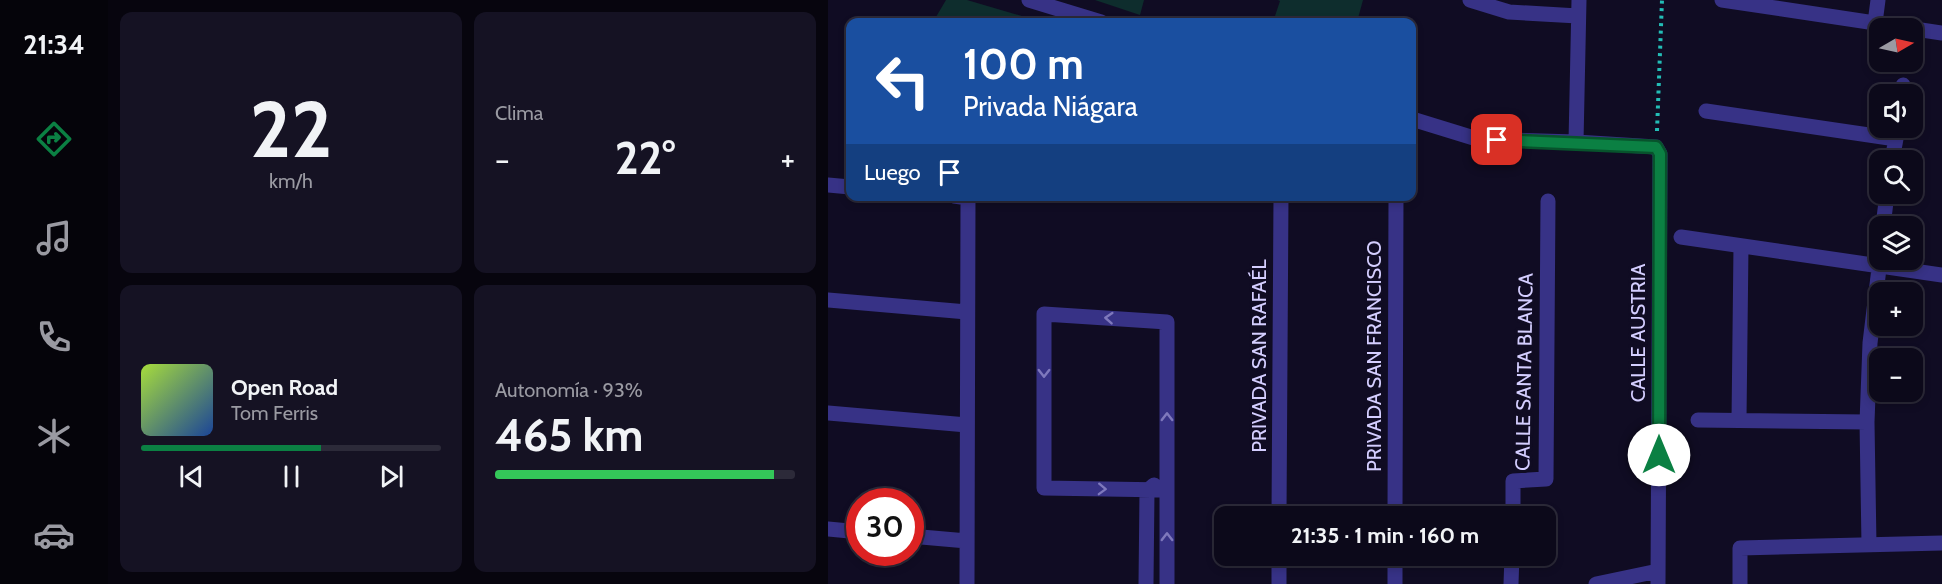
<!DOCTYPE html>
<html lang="es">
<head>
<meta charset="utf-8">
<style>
	body { margin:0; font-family:Cabin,sans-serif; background:#151223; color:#f1f3f6; height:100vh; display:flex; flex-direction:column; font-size:22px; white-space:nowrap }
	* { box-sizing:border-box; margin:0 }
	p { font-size:20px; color:#9a9aa2 }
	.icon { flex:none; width:33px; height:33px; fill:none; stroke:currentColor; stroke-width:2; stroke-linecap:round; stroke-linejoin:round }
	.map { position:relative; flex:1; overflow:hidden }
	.sheet { display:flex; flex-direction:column; gap:12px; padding:12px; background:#07050e; width:720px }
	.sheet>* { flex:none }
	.banner { position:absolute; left:18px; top:18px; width:570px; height:183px; border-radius:12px; box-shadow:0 3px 9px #0003,0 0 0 2px #2c2a39; background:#1a4fa0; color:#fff; overflow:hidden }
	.needle { width:39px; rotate:81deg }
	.tools { position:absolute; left:1041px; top:18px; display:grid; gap:12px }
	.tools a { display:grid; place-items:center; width:54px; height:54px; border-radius:12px; background:#0c091a; box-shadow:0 3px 9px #0003,0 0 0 2px #2c2a39; font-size:30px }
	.speed { position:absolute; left:18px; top:488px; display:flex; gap:12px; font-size:30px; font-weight:700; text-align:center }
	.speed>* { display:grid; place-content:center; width:78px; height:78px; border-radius:50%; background:#0c091a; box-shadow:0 3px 9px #0003,0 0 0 2px #2c2a39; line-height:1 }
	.speed .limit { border:9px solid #d22; background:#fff; color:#111 }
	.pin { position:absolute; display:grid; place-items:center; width:51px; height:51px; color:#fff; margin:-26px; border-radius:12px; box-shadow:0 3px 9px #0006 }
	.me { position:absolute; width:66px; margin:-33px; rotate:0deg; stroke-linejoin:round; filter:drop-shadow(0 0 4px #0008) }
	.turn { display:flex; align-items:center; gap:21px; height:126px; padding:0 18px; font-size:27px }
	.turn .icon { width:78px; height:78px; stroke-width:2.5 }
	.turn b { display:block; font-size:42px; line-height:51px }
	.then { display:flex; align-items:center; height:57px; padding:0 18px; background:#0003; gap:12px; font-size:22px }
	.big { font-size:45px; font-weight:700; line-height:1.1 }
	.sheet .tile { flex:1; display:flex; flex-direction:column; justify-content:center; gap:9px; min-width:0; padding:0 21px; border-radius:12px; background:#151223 }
	.sheet .dial { align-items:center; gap:0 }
	.dial b { font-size:78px; line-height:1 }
	.song { display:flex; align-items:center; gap:18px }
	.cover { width:72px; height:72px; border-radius:9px; background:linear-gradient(135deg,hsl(80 70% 55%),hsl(220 70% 35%)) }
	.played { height:6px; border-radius:3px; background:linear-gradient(90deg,#0b8043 60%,#2c2a39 60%) }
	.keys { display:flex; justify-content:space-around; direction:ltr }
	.heat { display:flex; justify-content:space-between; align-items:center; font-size:33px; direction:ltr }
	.charge { height:9px; border-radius:4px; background:linear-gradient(90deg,#34c759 93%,#2c2a39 0) }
	.sheet .tiles { flex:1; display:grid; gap:12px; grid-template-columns:repeat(2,1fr) }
	.trip { position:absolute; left:386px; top:506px; width:342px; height:60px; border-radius:12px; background:#0c091a; box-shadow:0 3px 9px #0003,0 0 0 2px #2c2a39; font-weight:700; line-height:60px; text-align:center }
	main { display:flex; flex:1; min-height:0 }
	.tab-bar { display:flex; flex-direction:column; width:108px; justify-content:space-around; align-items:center; background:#05040a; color:#9a9aa2 }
	.tab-bar .icon { width:42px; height:42px }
	.tab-bar .current { color:#0b8043 }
	.tab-bar b { font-size:27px; color:#f1f3f6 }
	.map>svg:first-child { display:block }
	.green { fill:#0e2d2d }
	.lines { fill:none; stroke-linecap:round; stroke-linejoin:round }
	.path { stroke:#23bdb6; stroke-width:4; stroke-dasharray:3 4.5; stroke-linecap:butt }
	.street { stroke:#373286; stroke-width:15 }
	.oneway { stroke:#7e78bc }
	.route-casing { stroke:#07532c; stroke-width:15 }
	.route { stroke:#0b8043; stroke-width:10 }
	.labels { text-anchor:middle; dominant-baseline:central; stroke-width:6; stroke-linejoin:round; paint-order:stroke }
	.street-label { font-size:20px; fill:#d4ceff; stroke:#100c23 }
</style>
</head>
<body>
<main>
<nav class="tab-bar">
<b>21:34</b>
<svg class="icon current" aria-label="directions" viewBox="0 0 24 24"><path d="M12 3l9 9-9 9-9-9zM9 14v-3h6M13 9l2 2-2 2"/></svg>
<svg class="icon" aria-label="music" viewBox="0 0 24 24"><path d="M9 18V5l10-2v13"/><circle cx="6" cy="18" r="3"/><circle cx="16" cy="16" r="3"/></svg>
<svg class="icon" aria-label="phone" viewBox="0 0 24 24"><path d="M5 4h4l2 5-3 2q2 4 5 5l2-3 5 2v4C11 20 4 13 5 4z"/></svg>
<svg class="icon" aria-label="climate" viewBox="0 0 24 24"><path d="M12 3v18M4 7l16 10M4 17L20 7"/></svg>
<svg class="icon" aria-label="car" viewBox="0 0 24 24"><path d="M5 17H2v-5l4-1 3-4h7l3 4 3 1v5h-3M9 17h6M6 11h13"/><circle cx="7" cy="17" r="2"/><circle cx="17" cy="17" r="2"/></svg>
</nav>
<section class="sheet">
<div class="tiles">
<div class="tile dial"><b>22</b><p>km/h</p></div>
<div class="tile"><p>Clima</p>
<div class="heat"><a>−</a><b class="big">22°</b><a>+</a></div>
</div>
<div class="tile">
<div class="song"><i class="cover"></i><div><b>Open Road</b><p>Tom Ferris</p></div></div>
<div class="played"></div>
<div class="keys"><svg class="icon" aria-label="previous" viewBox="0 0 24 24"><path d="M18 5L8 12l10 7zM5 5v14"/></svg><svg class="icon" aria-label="pause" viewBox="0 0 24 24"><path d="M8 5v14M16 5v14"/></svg><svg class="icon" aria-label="next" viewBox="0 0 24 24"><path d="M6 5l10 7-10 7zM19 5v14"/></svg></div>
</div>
<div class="tile"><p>Autonomía · 93%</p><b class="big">465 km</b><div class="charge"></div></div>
</div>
</section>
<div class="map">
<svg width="1114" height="584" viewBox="0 0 1114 584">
	<rect width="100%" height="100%" fill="#100c23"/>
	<path class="green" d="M118,0h21l75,22h-109z
		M267,0h49l-4,15z
		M450,0h85l-6,22h-84l7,-21z"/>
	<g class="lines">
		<path class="path" d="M829,131l5,-131"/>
		<path class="street" d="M201,0l72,22
			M642,0l39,12 69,4
			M894,0l220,33
			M1047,23l3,-23
			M1074,94l1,-9
			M878,111l190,28
			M584,119l65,20 99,3 80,5 4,7 -2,430
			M748,142l3,-142
			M1064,160l6,-32
			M0,185l22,2
			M126,196l14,2 -1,386
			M1055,226l4,-32
			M853,237l261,38
			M0,300l139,12
			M0,413l139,12
			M870,420l169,2
			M911,420l2,-174
			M451,516l2,-320
			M567,516l1,-320
			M685,516v-35l33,-2 2,-278
			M0,529l32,3
			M82,536l57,5
			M1041,545l-2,-123 3,-79 10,-83
			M318,584l1,-93 7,-6
			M339,584v-262l-123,-8v174l123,2
			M451,584v-29
			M567,584v-29
			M683,584l1,-29
			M768,584l62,-13
			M912,584v-36l202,-5"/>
	</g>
	<defs><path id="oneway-chevron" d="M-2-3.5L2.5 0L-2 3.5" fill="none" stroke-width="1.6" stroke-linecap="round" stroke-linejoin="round" transform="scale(1.5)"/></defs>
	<g class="oneway">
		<use href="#oneway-chevron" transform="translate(281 318) rotate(-176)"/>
		<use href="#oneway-chevron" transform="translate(216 373) rotate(90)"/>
		<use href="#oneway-chevron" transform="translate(339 417) rotate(-90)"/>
		<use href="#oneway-chevron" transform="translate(274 489) rotate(2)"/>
		<use href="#oneway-chevron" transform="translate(339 537) rotate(-90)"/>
	</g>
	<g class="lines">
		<g class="route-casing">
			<path id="route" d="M669,140l159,7 4,7 -1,301"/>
		</g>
		<use href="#route" class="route"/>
	</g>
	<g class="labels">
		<g class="street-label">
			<text transform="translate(810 333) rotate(-90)">CALLE AUSTRIA</text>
			<text transform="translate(431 356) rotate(-90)">PRIVADA SAN RAFAÉL</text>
			<text transform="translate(546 356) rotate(-90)">PRIVADA SAN FRANCISCO</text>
			<text transform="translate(696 372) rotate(-89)">CALLE SANTA BLANCA</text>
		</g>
	</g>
</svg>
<div class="tools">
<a><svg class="needle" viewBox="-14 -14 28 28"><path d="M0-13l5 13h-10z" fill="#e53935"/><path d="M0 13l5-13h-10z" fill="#9a9aa2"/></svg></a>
<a><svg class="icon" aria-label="sound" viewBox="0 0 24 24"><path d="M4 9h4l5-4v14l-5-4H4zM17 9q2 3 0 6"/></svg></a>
<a><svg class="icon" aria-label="search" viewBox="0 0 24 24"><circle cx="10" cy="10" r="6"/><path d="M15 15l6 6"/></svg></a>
<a><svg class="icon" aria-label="layers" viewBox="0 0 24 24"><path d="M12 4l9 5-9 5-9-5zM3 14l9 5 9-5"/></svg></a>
<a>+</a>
<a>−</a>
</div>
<div class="speed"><div class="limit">30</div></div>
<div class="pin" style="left:669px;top:140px;background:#d93025"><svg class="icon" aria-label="arrive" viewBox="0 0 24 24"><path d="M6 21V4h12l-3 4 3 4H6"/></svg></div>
<svg class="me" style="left:831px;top:455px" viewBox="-20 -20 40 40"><circle r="19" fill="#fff"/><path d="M0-13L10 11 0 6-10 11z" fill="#0b8043"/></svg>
<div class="trip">21:35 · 1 min · 160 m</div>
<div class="banner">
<div class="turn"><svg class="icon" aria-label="left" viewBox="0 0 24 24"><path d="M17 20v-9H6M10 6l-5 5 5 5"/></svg><div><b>100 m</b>Privada Niágara</div></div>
<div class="then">Luego<svg class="icon" aria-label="arrive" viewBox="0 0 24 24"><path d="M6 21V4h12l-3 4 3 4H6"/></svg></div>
</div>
</div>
</main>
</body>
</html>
